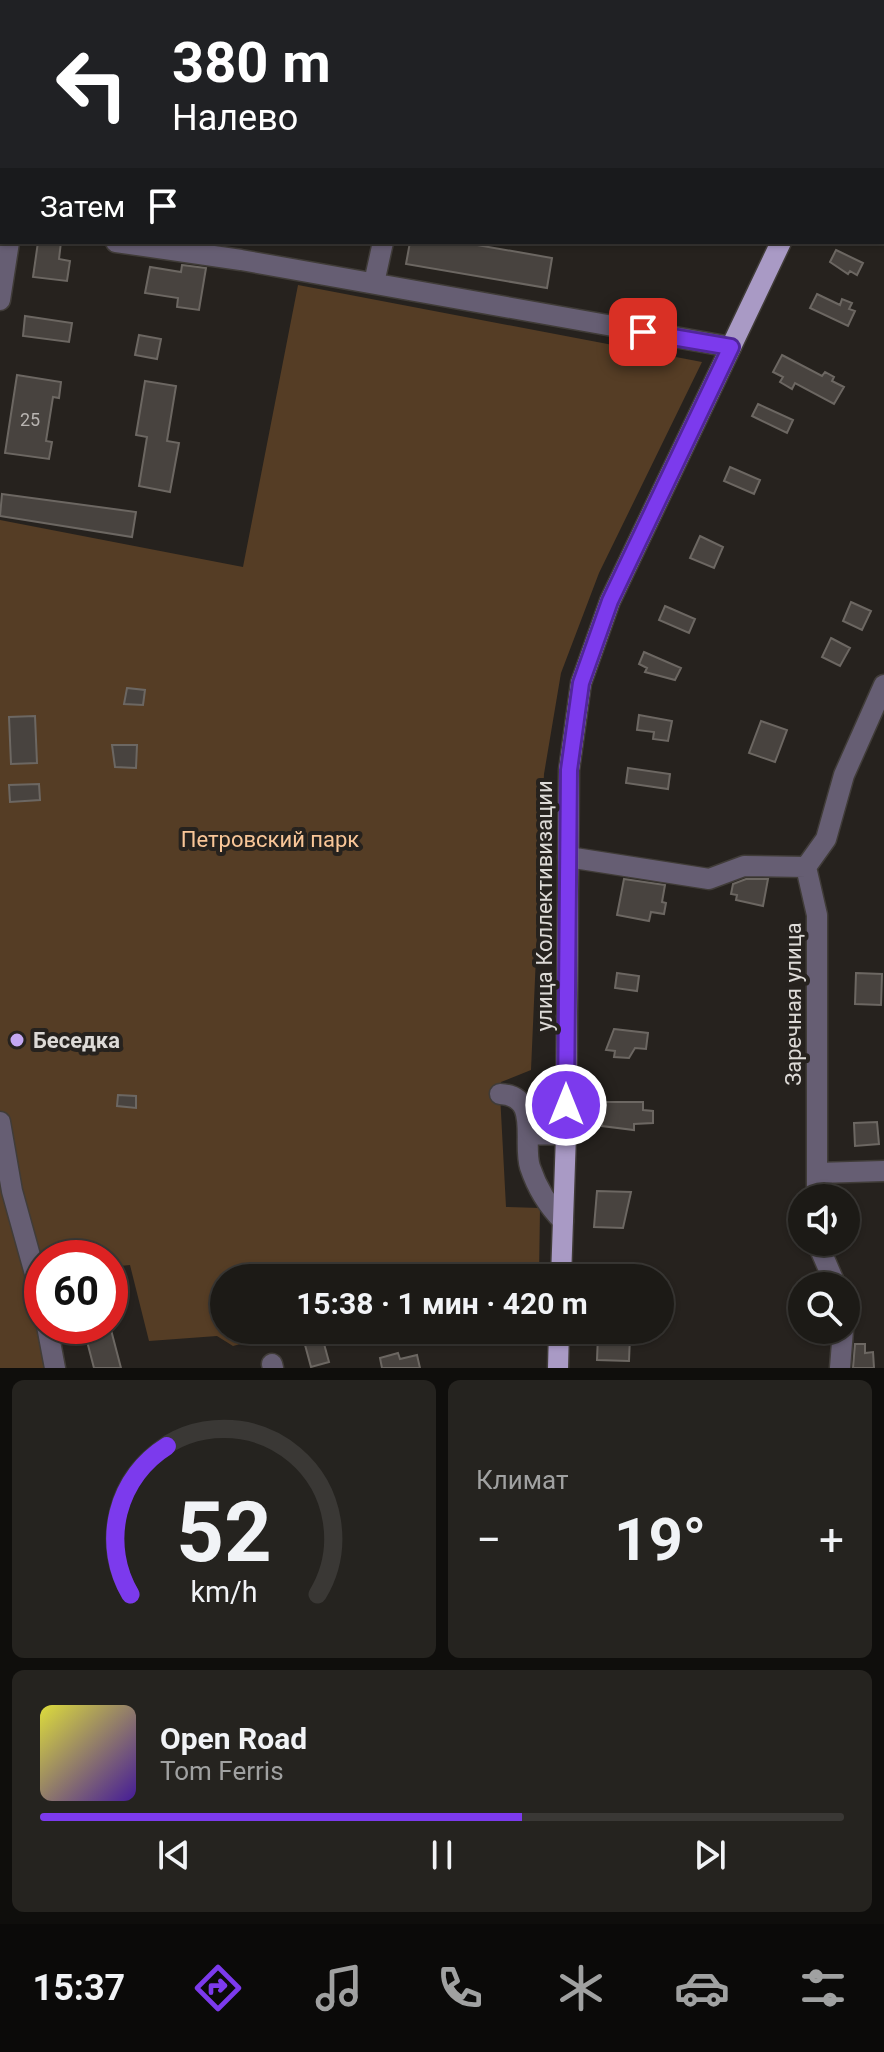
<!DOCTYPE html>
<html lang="ru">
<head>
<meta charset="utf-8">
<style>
	body { margin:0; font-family:Roboto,sans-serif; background:#25231f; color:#f1f3f6; height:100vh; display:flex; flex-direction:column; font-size:30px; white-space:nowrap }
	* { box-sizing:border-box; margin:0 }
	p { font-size:26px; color:#a0a1a1 }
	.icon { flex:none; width:44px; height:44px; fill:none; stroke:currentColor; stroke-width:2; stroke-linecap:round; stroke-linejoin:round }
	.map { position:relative; height:1368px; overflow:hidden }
	.panel { display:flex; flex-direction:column; gap:12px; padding:12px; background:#0f0e0c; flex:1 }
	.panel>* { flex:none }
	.guide { position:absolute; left:0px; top:0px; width:884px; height:244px; box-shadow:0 2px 6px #0004,0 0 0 2px #3a3835; background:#202124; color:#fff; overflow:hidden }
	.tools { position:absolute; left:788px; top:1184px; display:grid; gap:16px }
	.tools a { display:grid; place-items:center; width:72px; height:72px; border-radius:50%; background:#1c1a16; box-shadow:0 2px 6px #0004,0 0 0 2px #3a3835; font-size:40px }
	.speed { position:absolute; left:24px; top:1240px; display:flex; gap:16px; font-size:40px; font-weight:700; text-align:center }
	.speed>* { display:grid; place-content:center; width:104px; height:104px; border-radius:50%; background:#1c1a16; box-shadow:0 2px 6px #0004,0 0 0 2px #3a3835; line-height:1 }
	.speed .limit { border:12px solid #d22; background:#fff; color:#111 }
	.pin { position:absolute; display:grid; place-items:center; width:68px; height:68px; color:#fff; margin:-34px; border-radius:16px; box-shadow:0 4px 12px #0006 }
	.me { position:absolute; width:88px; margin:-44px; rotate:0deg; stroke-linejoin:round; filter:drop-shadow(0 0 6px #0008) }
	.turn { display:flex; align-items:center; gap:28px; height:168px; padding:0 40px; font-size:36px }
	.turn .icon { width:104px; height:104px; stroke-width:2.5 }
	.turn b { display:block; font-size:56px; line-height:68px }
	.then { display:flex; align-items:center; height:76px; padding:0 40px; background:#0003; gap:16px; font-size:30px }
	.big { font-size:60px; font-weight:700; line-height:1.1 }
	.panel .widget { flex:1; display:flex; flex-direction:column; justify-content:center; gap:12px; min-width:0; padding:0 28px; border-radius:12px; background:#25231f }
	.panel .dial { align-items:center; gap:0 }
	.dial svg { height:208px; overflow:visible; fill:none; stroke:#3a3835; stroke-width:7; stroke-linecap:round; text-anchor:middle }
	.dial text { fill:#f1f3f6; stroke:none }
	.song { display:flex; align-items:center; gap:24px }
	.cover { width:96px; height:96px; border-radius:12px; background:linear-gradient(135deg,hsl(60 70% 55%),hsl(260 70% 35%)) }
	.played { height:8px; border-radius:4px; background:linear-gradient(90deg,#7c3aed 60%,#3a3835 60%) }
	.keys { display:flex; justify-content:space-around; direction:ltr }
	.heat { display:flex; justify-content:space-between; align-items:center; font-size:44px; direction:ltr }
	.panel .tiles { flex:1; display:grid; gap:12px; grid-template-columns:1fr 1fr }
	.widget:last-child { grid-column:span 2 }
	.trip { position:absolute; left:210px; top:1264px; width:464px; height:80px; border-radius:40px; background:#1c1a16; box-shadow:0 2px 6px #0004,0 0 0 2px #3a3835; font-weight:700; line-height:80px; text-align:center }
	.dock { display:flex; height:128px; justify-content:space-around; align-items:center; background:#0b0a09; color:#a0a1a1 }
	.dock .icon { width:56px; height:56px }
	.dock .selected { color:#7c3aed }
	.dock b { font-size:36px; color:#f1f3f6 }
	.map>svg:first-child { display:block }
	.green { fill:#553d25 }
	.forest { fill:#6f4821 }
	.building { fill:#48433f; stroke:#6c6762; stroke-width:2 }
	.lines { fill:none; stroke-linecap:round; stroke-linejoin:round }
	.minor-casing { stroke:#403c38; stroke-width:23 }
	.major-casing { stroke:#403c38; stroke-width:23 }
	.minor { stroke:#665e73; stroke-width:20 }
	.major { stroke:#a99ac5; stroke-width:20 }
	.route-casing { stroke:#51269a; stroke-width:20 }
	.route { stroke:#7c3aed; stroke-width:14 }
	.poi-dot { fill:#c3a7f2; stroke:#26221e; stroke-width:3 }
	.labels { text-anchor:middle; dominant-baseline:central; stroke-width:8; stroke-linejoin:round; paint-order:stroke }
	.number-label { font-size:18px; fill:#b8b4b1 }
	.park-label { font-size:22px; fill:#f9c698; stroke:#26221e }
	.street-label { font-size:22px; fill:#dddad7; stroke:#26221e }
	.poi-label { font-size:22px; font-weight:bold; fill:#dddad7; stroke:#26221e; text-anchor:start }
</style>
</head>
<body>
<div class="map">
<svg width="884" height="1368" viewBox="0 0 884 1368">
	<rect width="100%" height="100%" fill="#26221e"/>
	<path class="green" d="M298,285l404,77 -103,211 -38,100 -17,101 -13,296 -30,12 -1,12 6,113 34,1 -1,69 -315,1v52h69l-60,16 -16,-10 -68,5 -19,-76 -20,2v-9h-68v18l-10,2 15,90h-47v-848l243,47z"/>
	<path class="forest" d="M0,0h35l-33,2 -2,216z"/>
	<path class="building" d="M38,242h23l-2,17 11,2 -3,20 -34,-4z
		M410,242h50l92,16 -5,30 -141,-24z
		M836,250l27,13 -6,12 -7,-4 -2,3 -18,-12z
		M182,265l24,3 -7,42 -22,-3 1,-9 -33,-5 5,-26 31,5z
		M817,294l23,11 2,-6 10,4 -3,6 6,2 -7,15 -38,-18z
		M25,316l47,7 -3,19 -46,-6z
		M139,335l22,4 -4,20 -22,-4z
		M782,355l40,21 3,-4 9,5 -2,4 12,6 -10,17 -39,-21 -3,6 -12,-7 3,-5 -10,-5z
		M17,375l44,7 -2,16 -6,-1 -7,44 6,1 -3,17 -44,-6z
		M145,381l31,5 -9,55 12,2 -9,49 -31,-6 8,-49 -11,-2z
		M758,404l35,16 -6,13 -35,-17z
		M730,467l30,13 -6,14 -30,-13z
		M2,494l134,18 -4,25 -132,-21z
		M700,536l23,11 -9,21 -24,-10z
		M851,602l20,9 -9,19 -19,-9z
		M665,606l30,13 -6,14 -30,-13z
		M831,638l19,10 -10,18 -18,-9z
		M644,652l37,16 -6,12 -30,-8 2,-4 -8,-4z
		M127,688l18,2 -2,15 -19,-1z
		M639,715l33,6 -4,20 -15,-2 1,-7 -17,-2z
		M35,716l2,47 -26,1 -2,-47z
		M761,721l26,9 -12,32 -26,-9z
		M112,745h25l-1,23 -21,-1z
		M628,768l42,6 -2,15 -42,-6z
		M39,784l1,16 -30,2 -1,-17z
		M624,879l41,6 -3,17 4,1 -2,11 -13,-2 -2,9 -32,-6z
		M746,879h22l-5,27 -27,-6 1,-5 -6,-1 2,-10z
		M617,973l22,3 -2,15 -22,-3z
		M856,973l26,1 -1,31 -26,-1z
		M614,1029l34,4 -2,16 -11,-1 -6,10 -15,-1 1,-6 -9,-1z
		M118,1095l18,1v12l-19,-2z
		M603,1102h40v8l10,1v12l-19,1v6l-32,-4z
		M877,1122l2,22 -24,2 -1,-23z
		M597,1191l34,1 -8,36 -29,-1z
		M83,1326h27l11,42h-27z
		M598,1335l32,1 -1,25 -32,-1z
		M323,1340l6,22 -18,5 -6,-22z
		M855,1344h10v9l8,-1 1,16h-21z
		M398,1353l2,6 17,-4 3,13h-38l-2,-10z"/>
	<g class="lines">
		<g class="minor-casing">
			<path id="minor" d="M45,2l1,-2
				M372,2l1,-2
				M116,242l125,18 490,87
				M374,283l9,-41
				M0,300l9,-58
				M568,857l141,22 35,-13 62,1
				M500,1094c41,2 22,48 30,73 7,21 17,38 33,54
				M0,1122l12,69 30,108
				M528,1134l38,1
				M817,1173l67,-2
				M817,1198v-283l-11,-48 20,-28 18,-64 40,-90
				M817,1242l19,44
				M47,1326l8,42
				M272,1364l1,4
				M840,1368l3,-38"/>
		</g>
		<g class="major-casing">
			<path id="major" d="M882,30l2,-4
				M561,1278l5,-143 3,-365 12,-87 29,-82 171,-359
				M558,1368l1,-38"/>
		</g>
		<use href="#minor" class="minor"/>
		<use href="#major" class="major"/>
	</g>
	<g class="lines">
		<g class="route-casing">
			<path id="route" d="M566,1105l3,-335 12,-87 29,-82 121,-254 -88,-15"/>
		</g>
		<use href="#route" class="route"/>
	</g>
	<circle class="poi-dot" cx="17" cy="1040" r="8"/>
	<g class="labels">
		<g class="number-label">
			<text x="30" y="419">25</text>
		</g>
		<g class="park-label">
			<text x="270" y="839">Петровский парк</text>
		</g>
		<g class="street-label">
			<text transform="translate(544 906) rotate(-90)">улица Коллективизации</text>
			<text transform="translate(793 1004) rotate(-90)">Заречная улица</text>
		</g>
		<g class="poi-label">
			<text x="33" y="1040">Беседка</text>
		</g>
	</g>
</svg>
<div class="tools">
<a><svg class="icon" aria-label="sound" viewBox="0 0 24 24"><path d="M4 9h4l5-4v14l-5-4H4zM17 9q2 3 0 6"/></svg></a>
<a><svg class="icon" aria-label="search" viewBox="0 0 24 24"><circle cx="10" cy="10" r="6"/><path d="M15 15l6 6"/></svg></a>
</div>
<div class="speed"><div class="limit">60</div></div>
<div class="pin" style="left:643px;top:332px;background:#d93025"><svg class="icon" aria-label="arrive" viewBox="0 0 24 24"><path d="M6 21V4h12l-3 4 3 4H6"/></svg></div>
<svg class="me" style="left:566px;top:1105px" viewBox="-20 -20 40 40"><circle r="17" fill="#7c3aed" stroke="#fff" stroke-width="3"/><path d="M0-11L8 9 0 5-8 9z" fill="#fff"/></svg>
<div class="trip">15:38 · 1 мин · 420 m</div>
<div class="guide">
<div class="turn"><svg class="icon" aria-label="left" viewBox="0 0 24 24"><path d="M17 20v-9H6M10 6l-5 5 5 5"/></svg><div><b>380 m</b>Налево</div></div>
<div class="then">Затем<svg class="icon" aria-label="arrive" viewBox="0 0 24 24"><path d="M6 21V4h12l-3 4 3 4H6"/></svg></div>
</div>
</div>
<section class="panel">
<div class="tiles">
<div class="widget dial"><svg viewBox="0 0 100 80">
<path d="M14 69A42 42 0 1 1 86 69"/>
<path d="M14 69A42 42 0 0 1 28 12" stroke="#7c3aed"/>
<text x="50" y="56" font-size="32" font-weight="700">52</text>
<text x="50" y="72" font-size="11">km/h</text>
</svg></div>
<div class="widget"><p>Климат</p>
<div class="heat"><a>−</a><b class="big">19°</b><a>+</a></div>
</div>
<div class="widget">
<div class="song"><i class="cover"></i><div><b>Open Road</b><p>Tom Ferris</p></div></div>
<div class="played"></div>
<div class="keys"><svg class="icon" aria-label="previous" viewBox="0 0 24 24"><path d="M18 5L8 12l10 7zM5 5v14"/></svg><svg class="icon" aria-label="pause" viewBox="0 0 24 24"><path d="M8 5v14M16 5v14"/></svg><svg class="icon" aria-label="next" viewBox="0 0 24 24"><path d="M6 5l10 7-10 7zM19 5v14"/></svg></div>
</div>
</div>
</section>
<nav class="dock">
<b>15:37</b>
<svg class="icon selected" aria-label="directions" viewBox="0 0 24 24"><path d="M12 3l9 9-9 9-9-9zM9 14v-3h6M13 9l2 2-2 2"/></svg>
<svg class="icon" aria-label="music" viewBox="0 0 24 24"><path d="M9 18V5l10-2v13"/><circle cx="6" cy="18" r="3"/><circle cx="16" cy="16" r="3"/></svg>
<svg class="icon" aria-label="phone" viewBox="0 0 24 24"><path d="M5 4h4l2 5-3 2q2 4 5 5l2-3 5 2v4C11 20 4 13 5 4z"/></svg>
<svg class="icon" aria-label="climate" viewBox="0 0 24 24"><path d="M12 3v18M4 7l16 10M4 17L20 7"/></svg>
<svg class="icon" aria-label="car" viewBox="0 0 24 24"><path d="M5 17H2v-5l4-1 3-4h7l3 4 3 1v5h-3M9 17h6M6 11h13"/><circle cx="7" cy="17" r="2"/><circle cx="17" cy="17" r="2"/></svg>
<svg class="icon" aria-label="filters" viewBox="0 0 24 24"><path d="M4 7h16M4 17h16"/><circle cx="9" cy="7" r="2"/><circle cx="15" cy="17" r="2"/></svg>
</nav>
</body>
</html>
